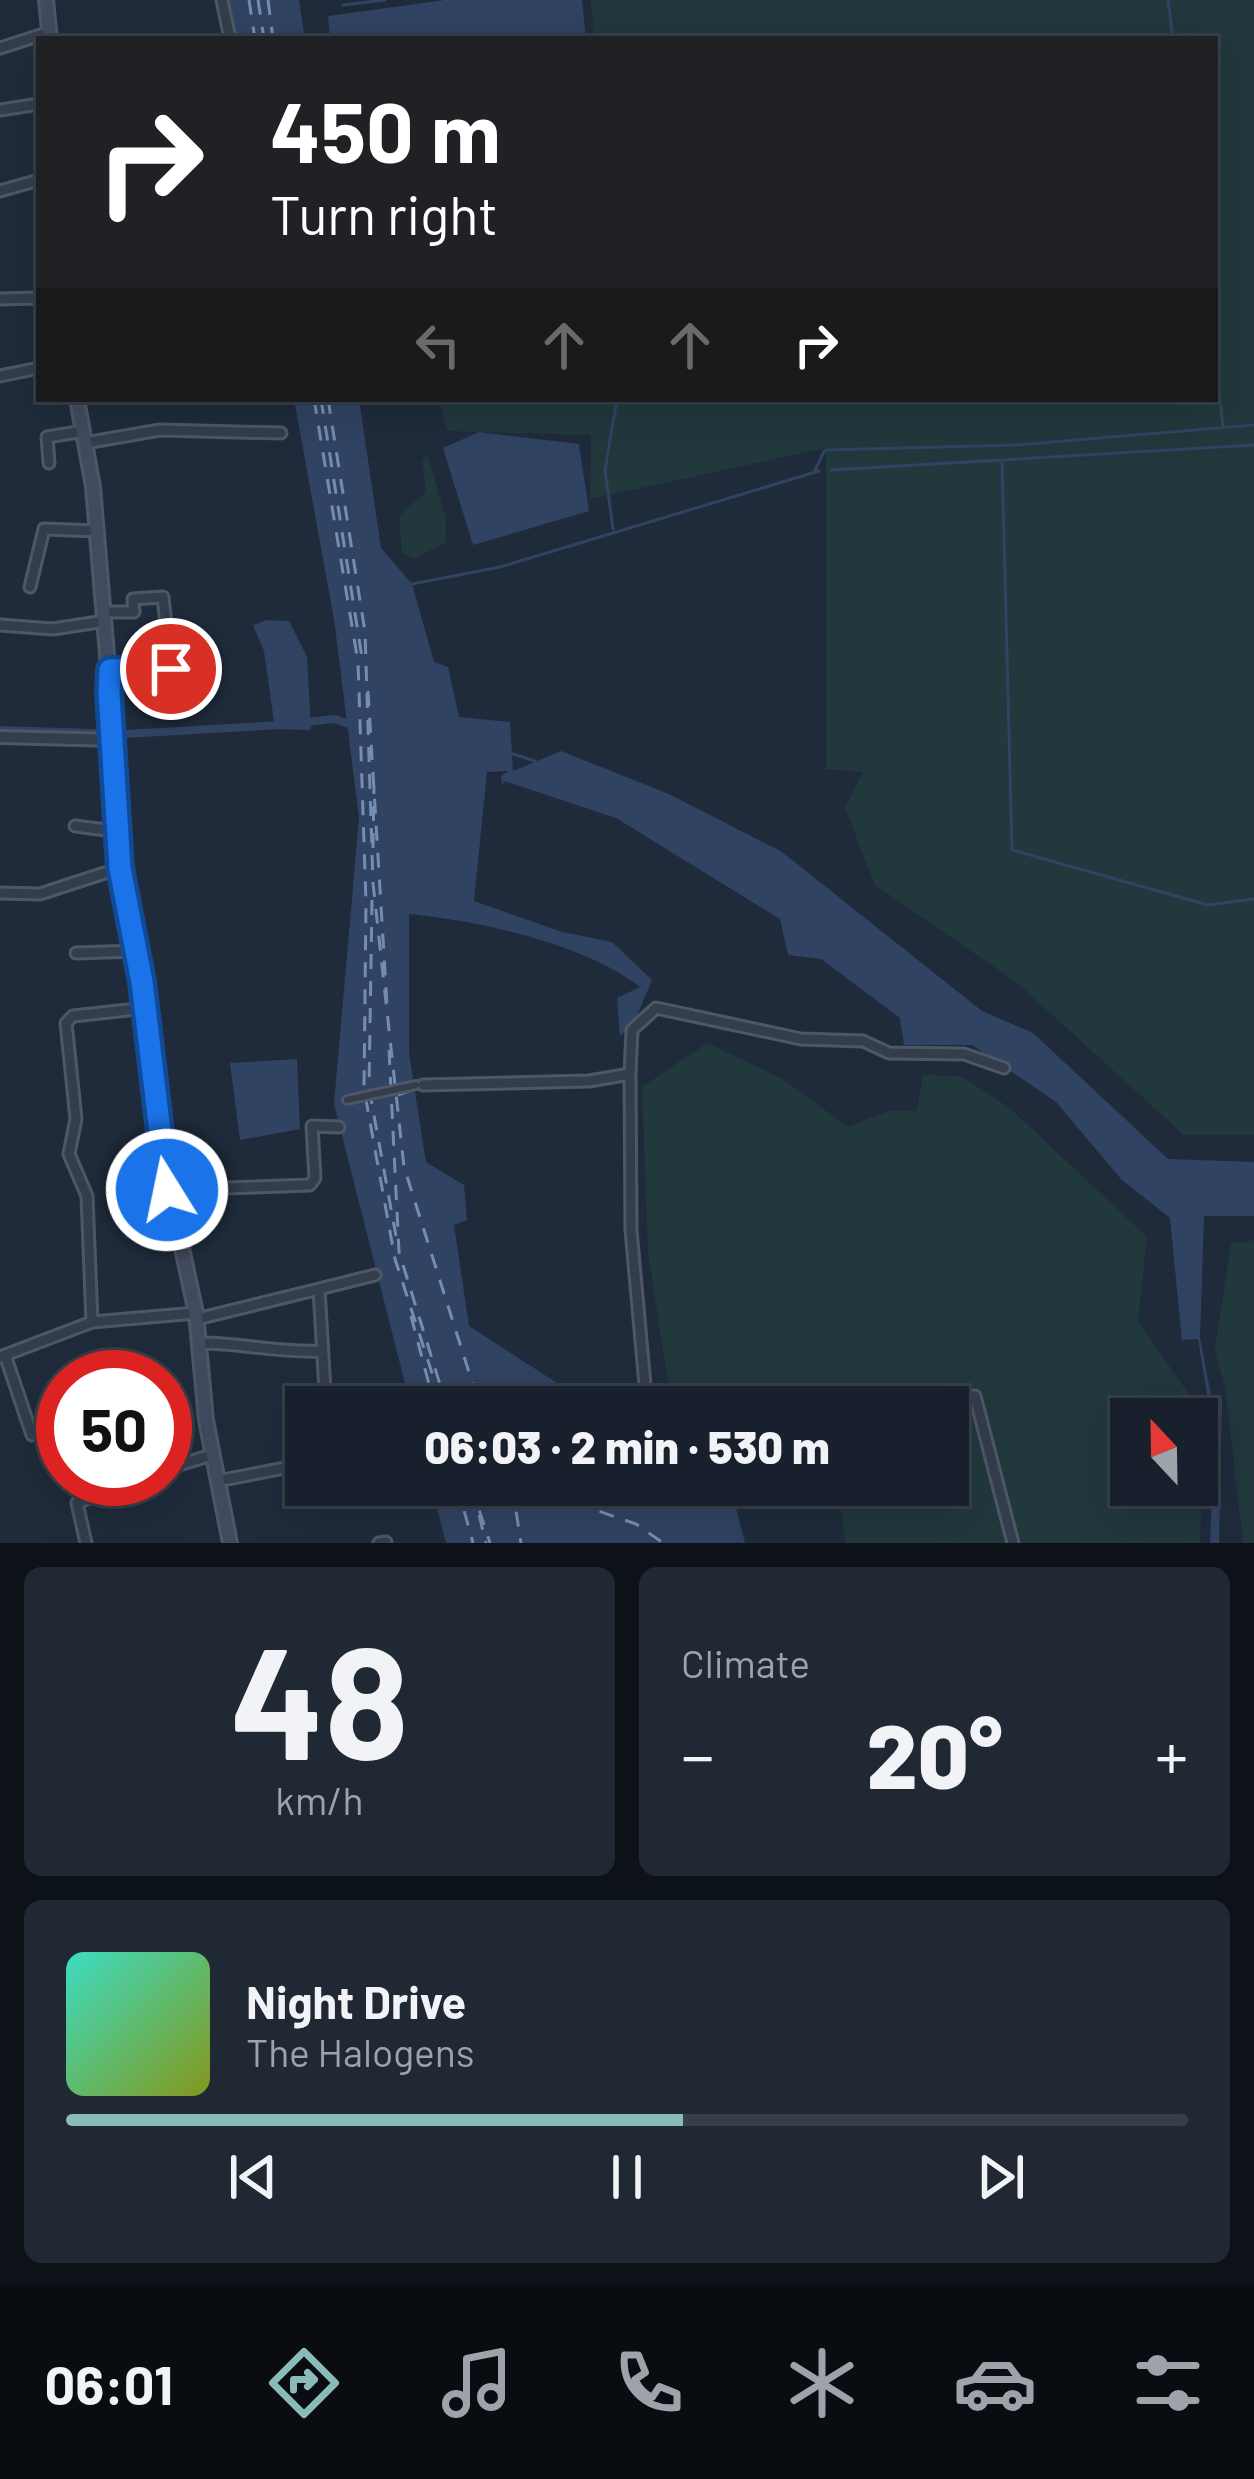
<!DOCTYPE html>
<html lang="en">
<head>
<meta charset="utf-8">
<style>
	body { margin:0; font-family:Barlow,sans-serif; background:#202834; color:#f1f3f6; height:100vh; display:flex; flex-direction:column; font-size:45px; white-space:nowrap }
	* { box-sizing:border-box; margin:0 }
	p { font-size:39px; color:#9ea3a9 }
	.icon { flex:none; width:66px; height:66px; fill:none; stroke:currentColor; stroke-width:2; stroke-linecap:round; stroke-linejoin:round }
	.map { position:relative; height:1543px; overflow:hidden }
	.panel { display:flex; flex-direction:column; gap:24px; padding:24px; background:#0d1218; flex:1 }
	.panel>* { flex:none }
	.banner { position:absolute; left:36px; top:36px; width:1182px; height:366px; border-radius:0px; box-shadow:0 12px 48px #0002,0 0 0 3px #363e48; background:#202124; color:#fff; overflow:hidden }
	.needle { width:78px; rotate:338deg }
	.tools { position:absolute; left:1110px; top:1398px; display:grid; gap:24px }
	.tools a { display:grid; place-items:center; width:108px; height:108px; border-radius:0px; background:#17202c; box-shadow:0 12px 48px #0002,0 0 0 3px #363e48; font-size:60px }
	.speed { position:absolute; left:36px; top:1350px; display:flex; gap:24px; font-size:60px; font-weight:700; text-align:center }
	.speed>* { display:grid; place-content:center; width:156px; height:156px; border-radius:50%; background:#17202c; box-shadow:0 12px 48px #0002,0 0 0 3px #363e48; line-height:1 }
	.speed .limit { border:18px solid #d22; background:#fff; color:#111 }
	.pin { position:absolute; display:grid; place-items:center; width:102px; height:102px; color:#fff; margin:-51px; border:6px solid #fff; border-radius:50%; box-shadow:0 3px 12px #0007 }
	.me { position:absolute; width:132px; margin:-66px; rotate:350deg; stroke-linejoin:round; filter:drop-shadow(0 0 9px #0008) }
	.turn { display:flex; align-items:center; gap:42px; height:252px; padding:0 36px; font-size:54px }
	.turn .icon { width:156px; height:156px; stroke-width:2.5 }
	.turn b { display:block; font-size:84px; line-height:102px }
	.lanes { display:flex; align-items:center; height:114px; padding:0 36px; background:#0003; justify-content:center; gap:60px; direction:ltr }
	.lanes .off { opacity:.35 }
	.big { font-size:90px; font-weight:800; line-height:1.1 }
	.panel .tile { flex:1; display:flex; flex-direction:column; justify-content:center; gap:18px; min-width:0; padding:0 42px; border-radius:18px; background:#202834 }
	.panel .dial { align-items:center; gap:0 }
	.dial b { font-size:156px; line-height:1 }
	.song { display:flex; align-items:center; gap:36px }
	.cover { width:144px; height:144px; border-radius:18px; background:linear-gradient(135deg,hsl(170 70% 55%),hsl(70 70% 35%)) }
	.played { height:12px; border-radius:6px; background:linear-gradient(90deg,#8bbbb9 55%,#363e48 55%) }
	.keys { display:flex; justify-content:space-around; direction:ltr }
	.heat { display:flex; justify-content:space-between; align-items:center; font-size:66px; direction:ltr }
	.panel .tiles { flex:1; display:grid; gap:24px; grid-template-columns:1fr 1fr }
	.tile:last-child { grid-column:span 2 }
	.trip { position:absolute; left:285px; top:1386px; width:684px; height:120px; border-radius:0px; background:#17202c; box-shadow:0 12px 48px #0002,0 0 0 3px #363e48; font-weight:800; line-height:120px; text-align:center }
	.dock { display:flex; height:192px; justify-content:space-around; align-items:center; background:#090d12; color:#9ea3a9 }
	.dock .icon { width:84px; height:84px }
	.dock .on { color:#8bbbb9 }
	.dock b { font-size:54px; color:#f1f3f6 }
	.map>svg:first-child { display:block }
	.green { fill:#21383c; fill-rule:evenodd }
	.water { fill:#304362 }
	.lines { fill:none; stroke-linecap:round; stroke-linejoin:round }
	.stream { stroke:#304362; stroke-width:3 }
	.canal { stroke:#304362; stroke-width:8 }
	.ferry { stroke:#748db2; stroke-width:3; stroke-dasharray:15 12; stroke-linecap:butt }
	.pedestrian-casing { stroke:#4e5766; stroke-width:12 }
	.minor-casing { stroke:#4e5766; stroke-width:15 }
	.tertiary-casing { stroke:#4e5766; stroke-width:16 }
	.secondary-casing { stroke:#4e5766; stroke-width:18 }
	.pedestrian { stroke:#333d4c; stroke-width:6 }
	.minor { stroke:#333d4c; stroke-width:9 }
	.tertiary { stroke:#333d4c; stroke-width:10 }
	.secondary { stroke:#414b5f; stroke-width:12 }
	.route-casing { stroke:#114b97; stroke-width:30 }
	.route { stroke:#1a73e8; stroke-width:21 }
</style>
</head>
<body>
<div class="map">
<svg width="1254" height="1543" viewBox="0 0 1254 1543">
	<rect width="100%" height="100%" fill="#1f2b3b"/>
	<path class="green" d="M590,0h664v1135h-70l-168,-153 -141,-97 -30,-77 18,-36 -37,-3v-321l-236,51 1,-64 -144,-4 -9,-32h777v-360h-620z
		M428,456l18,63v24l-33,16 -11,-7 -3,-36 27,-24 -4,-33z
		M707,1043l74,35 67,49 40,-16h29l6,-36 38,1 49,32 137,129 -9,84 66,95 -4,127h-355l-7,-58h110v-78h-210l-69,-17 -21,-138 -6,-165zM1131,1419h66v66h-66z
		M1254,1240v303h-11l-17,-150 -11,-45 16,-104z"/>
	<path class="water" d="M228,0h71l6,39h-71z
		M445,0h137l4,39h-256l-2,-23z
		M294,399h65l22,149 31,36 22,78 14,5 11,50 51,5 3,49 48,-20 108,43 113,58 200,159 51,22 135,126 86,3v54h-50l-4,122 11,57 11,4 -3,144h-9l6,-140 -9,-8 -9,-56 -16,1 -12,-122 -49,-39 -65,-77 -84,-57h-68l-4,-27 -79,-59 -33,-4 -8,-36 -164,-101 -112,-37 -2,5 -1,-10 8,-5 -22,1 -13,129 88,31 50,10 40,38 -18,43 -14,13 -3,-38 23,-11c-56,-44 -161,-66 -231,-73v140l17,108 38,23 3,35 -13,5 15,101 116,75 33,6h-207l-77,-303 25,-286 -25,-199z
		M479,432l100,12 10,67 -116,34 -30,-97z
		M267,620l22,1 18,36 4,73 -36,-1 -11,-78 -11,-26z
		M297,1059l3,70 -60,11 -10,-77z
		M431,1485h299l15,58h-299z"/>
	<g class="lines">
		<path class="stream" d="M1168,0l5,39
			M343,5l42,-5
			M1215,359l8,67
			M1002,461l10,389 196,55 46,-6
			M831,470l423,-25
			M814,472l11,-22 192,-5 237,-20
			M613,529l-8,-59 12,-71
			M412,584l88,-17 319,-96
			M510,753l25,8
			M256,1468l50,-11"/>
		<path class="canal" d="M307,722l28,-3 16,6
			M0,730l125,4 155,-9"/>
		<path class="ferry" d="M249,0l6,39
			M258,0l6,39
			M268,0l5,39
			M314,399l44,263 8,241 -2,186 31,170 48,148
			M321,399l42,265
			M328,399l37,233 8,251 31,284 76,240
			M368,691l19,314
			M373,848l1,-62
			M372,900l-3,188 27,148
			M389,1050l10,202 48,155
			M398,1095l18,-7
			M411,1316l24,91
			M457,1485l16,58
			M471,1485l19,58
			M512,1485l9,58
			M523,1485l113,39 27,19
			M479,1515l7,28"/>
		<g class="pedestrian-casing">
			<path id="pedestrian" d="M347,1100l69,-15"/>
		</g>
		<g class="minor-casing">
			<path id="minor" d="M222,0l8,39
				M0,48l50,-16
				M0,110l39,-6
				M0,191l39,-11
				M0,299l39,-1
				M0,376l39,-8
				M85,443l75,-13 121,3
				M49,463l-2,-26 37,-6
				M30,587l14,-58 54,2
				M104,612h30l-1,-13 30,-2 8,72 -62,2
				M0,625l53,4 52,-8
				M75,826l47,6
				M0,893l40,1 80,-26
				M76,953l60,-2
				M630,1074l2,-44 24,-22 145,31 62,2 26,12 75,1 40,14
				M423,1085l166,-4 41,-7 1,156 16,177
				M167,1190l143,-5 5,-7 -3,-52 27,1
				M319,1289l56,-14
				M197,1319l122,-30 7,118
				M92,1322l-5,-126 -18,-42 7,-35 -10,-96 7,-7 73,-8
				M199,1343c44,0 78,10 123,8
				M5,1355l27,80
				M0,1357l92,-35 104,-9
				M908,1407l67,-11 38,147
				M165,1469l47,-14
				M217,1481l89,-17
				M86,1543l-9,-40 57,-24
				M379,1543l7,-1"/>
		</g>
		<g class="tertiary-casing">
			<path id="tertiary" d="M0,737l114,3"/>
		</g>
		<g class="secondary-casing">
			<path id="secondary" d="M46,0l4,39
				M77,399l16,88 28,335 -1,46 23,114 14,150 39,181 10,107 24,123"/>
		</g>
		<use href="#pedestrian" class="pedestrian"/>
		<use href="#minor" class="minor"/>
		<use href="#tertiary" class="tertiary"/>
		<use href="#secondary" class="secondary"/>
	</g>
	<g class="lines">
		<g class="route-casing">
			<path id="route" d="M167,1190l-25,-208 -22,-114 -11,-175 1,-23 61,-1"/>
		</g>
		<use href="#route" class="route"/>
	</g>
</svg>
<div class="tools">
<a><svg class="needle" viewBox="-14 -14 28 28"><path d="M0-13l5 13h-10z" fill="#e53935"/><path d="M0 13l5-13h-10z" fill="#9ea3a9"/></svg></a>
</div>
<div class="speed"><div class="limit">50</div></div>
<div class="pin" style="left:171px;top:669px;background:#d93025"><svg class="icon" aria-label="arrive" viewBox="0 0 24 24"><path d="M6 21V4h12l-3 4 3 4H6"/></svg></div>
<svg class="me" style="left:167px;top:1190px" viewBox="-20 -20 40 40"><circle r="17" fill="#1a73e8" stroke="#fff" stroke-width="3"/><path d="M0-11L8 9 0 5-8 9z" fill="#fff"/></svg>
<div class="trip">06:03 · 2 min · 530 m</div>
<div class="banner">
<div class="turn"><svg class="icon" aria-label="right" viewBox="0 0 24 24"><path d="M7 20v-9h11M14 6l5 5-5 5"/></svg><div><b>450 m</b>Turn right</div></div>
<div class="lanes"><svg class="icon off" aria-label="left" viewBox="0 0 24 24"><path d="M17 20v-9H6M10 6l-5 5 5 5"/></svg><svg class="icon off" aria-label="ahead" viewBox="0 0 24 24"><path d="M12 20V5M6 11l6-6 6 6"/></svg><svg class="icon off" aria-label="ahead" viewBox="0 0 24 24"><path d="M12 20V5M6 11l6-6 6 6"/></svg><svg class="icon" aria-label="right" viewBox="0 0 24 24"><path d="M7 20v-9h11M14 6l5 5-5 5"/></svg></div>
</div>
</div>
<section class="panel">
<div class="tiles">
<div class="tile dial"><b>48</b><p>km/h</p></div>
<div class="tile"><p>Climate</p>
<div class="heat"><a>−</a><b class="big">20°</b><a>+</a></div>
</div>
<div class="tile">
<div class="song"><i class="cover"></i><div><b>Night Drive</b><p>The Halogens</p></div></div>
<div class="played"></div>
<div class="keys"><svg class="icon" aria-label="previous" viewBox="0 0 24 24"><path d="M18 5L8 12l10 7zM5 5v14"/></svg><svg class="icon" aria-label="pause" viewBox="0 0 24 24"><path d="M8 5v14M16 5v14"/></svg><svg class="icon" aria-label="next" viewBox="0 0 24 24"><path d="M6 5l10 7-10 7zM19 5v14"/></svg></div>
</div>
</div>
</section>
<nav class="dock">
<b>06:01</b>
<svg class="icon on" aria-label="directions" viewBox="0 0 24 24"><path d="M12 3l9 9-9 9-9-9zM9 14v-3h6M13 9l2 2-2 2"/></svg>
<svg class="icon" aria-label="music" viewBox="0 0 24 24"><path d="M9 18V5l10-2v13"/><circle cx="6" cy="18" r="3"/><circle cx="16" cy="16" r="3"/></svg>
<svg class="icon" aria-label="phone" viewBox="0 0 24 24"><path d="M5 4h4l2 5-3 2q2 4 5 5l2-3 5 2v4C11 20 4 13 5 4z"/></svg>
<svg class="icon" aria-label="climate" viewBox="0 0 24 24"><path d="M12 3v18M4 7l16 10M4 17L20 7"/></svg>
<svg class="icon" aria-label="car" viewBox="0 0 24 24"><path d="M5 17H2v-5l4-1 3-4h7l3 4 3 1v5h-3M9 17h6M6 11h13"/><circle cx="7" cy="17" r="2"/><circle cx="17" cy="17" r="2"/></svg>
<svg class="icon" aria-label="filters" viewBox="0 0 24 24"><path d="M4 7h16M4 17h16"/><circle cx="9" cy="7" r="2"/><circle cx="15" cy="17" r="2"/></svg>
</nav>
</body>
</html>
